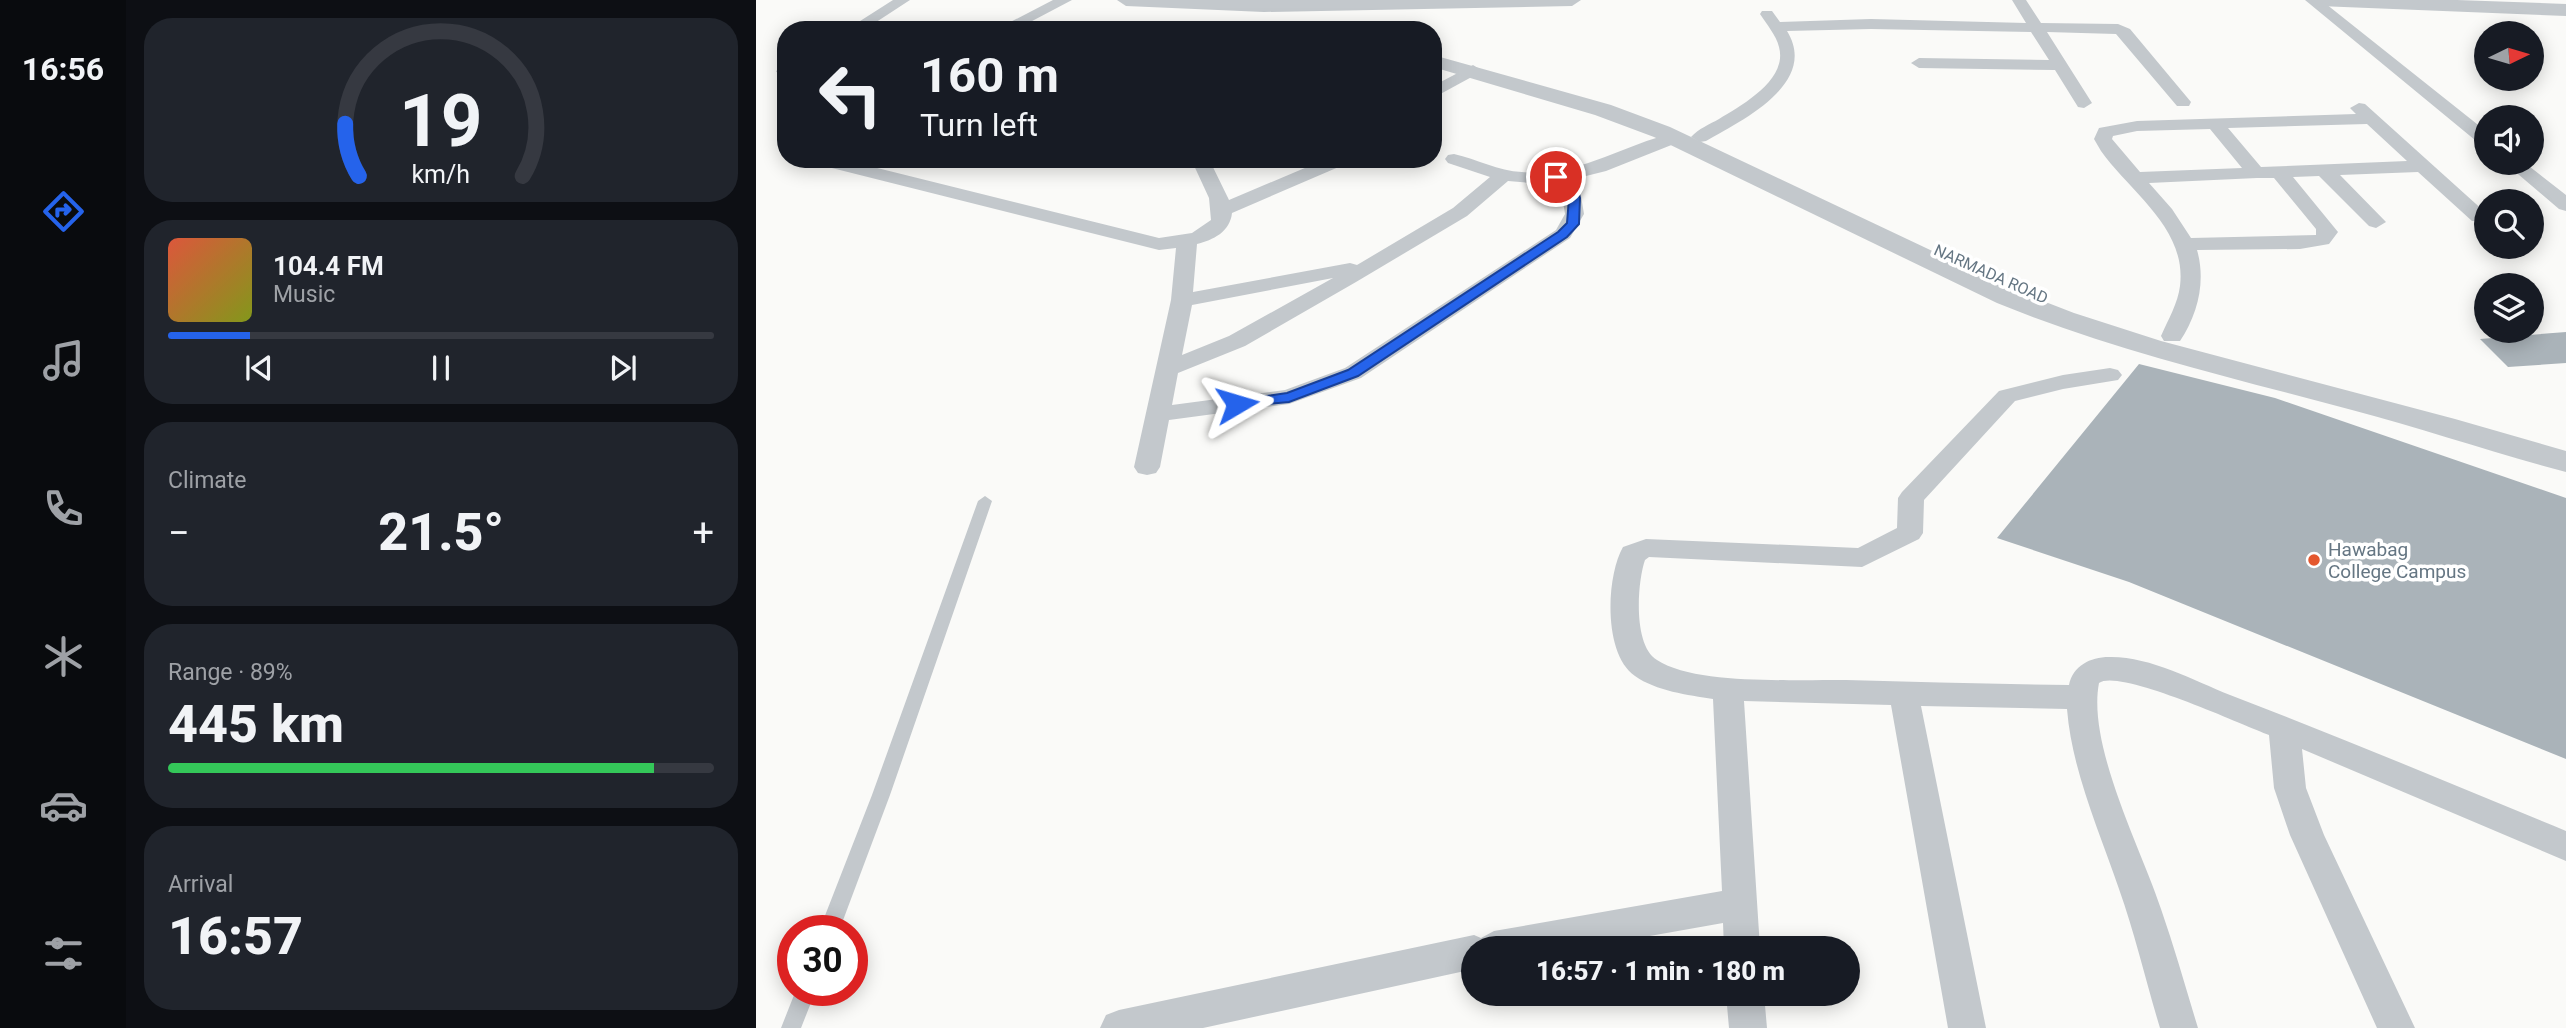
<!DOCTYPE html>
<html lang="en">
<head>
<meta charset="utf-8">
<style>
	body { margin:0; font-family:Roboto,sans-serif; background:#20242c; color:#f1f3f6; height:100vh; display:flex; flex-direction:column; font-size:26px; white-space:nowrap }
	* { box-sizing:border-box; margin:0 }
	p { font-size:23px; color:#9ea1a6 }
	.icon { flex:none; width:38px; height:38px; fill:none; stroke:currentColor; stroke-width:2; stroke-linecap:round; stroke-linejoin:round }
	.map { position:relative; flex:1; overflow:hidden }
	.drawer { display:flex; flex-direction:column; gap:18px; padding:18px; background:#0d0f14; width:630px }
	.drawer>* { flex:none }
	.guide { position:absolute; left:21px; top:21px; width:665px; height:147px; border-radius:28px; box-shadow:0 4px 18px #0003; background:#171b24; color:#f1f3f6; overflow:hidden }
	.needle { width:46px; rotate:85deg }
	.fabs { position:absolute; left:1718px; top:21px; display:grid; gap:14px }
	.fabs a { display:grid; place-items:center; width:70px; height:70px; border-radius:50%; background:#171b24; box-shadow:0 4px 18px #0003; font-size:35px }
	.speed { position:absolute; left:21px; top:915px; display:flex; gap:14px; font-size:35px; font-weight:700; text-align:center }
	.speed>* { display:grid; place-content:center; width:91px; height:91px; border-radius:50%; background:#171b24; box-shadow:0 4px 18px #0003; line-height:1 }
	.speed .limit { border:10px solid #d22; background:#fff; color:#111 }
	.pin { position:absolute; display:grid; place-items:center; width:60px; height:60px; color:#fff; margin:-30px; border:4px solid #fff; border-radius:50%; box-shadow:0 2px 7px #0007 }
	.me { position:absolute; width:77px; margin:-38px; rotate:83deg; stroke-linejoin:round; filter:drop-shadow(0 0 5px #0008) }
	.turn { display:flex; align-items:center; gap:24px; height:147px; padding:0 28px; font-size:32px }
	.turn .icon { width:91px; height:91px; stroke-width:2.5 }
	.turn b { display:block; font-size:49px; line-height:60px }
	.big { font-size:52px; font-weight:800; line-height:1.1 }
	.drawer .card { flex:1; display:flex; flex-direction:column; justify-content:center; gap:10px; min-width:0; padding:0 24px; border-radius:28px; background:#20242c }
	.drawer .dial { align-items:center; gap:0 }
	.dial svg { height:182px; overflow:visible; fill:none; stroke:#363941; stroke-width:7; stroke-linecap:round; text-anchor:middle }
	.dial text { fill:#f1f3f6; stroke:none }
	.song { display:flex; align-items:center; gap:21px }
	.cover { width:84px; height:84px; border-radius:10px; background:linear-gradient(135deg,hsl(10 70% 55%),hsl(70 70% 35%)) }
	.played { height:7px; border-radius:4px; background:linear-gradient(90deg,#2563eb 15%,#363941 15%) }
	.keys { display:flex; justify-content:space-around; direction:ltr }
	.heat { display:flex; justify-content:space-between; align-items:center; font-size:38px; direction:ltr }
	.charge { height:10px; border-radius:5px; background:linear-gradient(90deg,#34c759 89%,#363941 0) }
	.trip { position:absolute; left:705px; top:936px; width:399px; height:70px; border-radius:35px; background:#171b24; box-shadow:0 4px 18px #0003; font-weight:800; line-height:70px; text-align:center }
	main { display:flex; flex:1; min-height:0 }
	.tabs { display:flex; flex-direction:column; width:126px; justify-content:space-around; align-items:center; background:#090b0e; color:#9ea1a6 }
	.tabs .icon { width:49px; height:49px }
	.tabs .active { color:#2563eb }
	.tabs b { font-size:32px; color:#f1f3f6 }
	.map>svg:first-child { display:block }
	.building { fill:#aab3b9 }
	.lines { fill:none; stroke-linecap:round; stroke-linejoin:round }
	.service { fill:#c3c8cc; fill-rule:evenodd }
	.minor { fill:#c3c8cc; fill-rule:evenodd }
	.tertiary { fill:#c3c8cc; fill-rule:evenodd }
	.route { fill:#2563eb; stroke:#184099; stroke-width:2 }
	.poi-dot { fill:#e4572e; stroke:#fff; stroke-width:2.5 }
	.labels { text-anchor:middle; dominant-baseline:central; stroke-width:7; stroke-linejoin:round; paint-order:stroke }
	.far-street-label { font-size:16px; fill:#657683; stroke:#fff }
	.poi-label { font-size:19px; fill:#657683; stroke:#fff; text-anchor:start }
</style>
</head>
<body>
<main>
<nav class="tabs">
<b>16:56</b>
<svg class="icon active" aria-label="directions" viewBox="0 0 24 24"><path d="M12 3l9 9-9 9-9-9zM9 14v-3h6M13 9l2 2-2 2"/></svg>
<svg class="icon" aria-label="music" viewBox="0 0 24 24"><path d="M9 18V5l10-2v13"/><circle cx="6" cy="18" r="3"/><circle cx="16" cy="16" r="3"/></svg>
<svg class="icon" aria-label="phone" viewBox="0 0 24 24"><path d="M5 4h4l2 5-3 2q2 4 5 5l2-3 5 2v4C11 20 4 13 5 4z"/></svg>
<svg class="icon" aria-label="climate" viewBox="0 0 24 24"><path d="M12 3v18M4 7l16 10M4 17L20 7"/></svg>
<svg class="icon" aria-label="car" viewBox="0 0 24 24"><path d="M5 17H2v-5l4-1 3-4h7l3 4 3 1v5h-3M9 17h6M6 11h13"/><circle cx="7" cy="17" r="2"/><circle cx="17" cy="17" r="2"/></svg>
<svg class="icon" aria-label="filters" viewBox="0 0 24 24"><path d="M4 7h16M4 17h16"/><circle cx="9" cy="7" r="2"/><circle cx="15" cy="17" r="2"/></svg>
</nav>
<section class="drawer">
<div class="card dial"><svg viewBox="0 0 100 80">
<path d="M14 69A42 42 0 1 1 86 69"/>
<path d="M14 69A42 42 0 0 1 8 46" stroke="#2563eb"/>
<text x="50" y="56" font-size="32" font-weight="700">19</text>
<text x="50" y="72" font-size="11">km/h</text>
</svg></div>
<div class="card">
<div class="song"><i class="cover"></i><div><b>104.4 FM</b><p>Music</p></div></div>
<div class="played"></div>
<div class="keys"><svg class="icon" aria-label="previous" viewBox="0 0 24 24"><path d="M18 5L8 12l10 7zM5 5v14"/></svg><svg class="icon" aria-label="pause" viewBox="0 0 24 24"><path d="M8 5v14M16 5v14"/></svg><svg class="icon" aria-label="next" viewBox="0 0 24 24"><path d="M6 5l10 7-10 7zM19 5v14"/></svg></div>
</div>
<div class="card"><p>Climate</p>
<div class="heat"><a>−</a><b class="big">21.5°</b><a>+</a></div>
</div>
<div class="card"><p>Range · 89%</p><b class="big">445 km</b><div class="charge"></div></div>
<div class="card"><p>Arrival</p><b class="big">16:57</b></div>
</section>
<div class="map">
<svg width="1810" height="1028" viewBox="0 0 1810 1028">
	<rect width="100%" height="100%" fill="#fafaf8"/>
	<path class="building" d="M419,24l28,4v2h-37z
		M1810,332v31l-58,4 -28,-28z
		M1383,364l136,34 291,100v261l-437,-177 -132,-44z"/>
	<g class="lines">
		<path class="service" d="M229,496l7,5 -102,294 -51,136h-20l53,-136 106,-294z
			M40,990h20l-15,38h-20z"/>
		<path class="minor" d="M137,0h17l-46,30h-18z
			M297,0h19l-57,30h-20z
			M1256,0h14l15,23 77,1 12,5 61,73 -2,4h-12l-61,-72 -69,-2 45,71 -8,5 -6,-1 -23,-37 -136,-2 -8,-5 8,-5 130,2 -18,-28 -160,-3 -84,2c32,52 -44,89 -81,110l-6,1 -9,-5c7,-8 19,-13 28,-18 23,-14 69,-39 60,-72 -3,-12 -12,-22 -19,-33l2,-3h10l8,11 91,-3 155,4z
			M1549,0h16l166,132v14l-6,-1z
			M30,65v10l-8,-1 -2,-3z
			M717,65l8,5 -2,3 -46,25v-12z
			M1603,103l6,1 121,109v8h-14l-54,-49 -78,3 46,47 -10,6 -7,-2 -50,-50 -26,1 45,55 -9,12 -29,5 -103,1c9,31 1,64 -17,91h-16l-3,-5c7,-16 17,-33 19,-50 7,-58 -50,-94 -79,-135l-7,-12 5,-11 38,-7 219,-7 -6,-6zM1611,124l40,37 -146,6 -33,-39zM1454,129l32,39 -102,4 -28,-33 1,-3 24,-5zM1501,178h17l42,51v6l-125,3 -19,-29 -23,-26z
			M917,133l6,1 3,4 -3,4 -73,29 -28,7 6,36 -14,24 -209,140 -72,26 -120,16 -9,47 -4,6 -9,2 -9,-2 -4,-6 37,-167 5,-52 -17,2 -347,-87 -3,-4h32l318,79 33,-5 19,-13 -2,-22 -18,-39h18l20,41 97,-41h25l-3,4 -116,50c-2,19 -19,27 -35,31l-4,48 157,-29 7,2 96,-57 37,-31 -42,-14 -3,-4 3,-4 6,-1c23,5 44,17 68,18 56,5 99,-26 151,-39zM752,181l34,3 18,-2 5,32 -9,16 -211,138 -60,22 -113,15 6,-32 67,-27 111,-64 111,-66zM577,278l-104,58 -47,19 10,-50z
			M1749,163h20l41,32v16l-7,-2z
			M1354,368l8,2 4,5 -4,5 -55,9 -48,12 -91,99 -1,33 -4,6 -57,28 -213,-10 -4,3c-8,23 -12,86 12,100 40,26 140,19 189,20 74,2 148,4 223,5 4,-19 21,-28 40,-28 40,-1 84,23 121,38 113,43 224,90 336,136v30l-264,-112 4,39 18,47 91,193h-38l-87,-193 -16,-47 -5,-53c-27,-10 -150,-67 -170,-52 -12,63 42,165 62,226 14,40 25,80 37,119h-38c-14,-46 -25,-94 -41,-139 -20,-59 -47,-118 -52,-180l-146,-3 65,322h-38l-57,-323 -147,-4 16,247h-36l-1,-25 -141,25h-108v21l-271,59h-103l6,-13 13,-5 355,-75 7,3 13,-7 228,-40 -9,-192c-25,-4 -57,-8 -78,-23 -32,-22 -29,-99 -12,-129l23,-8 212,9 39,-20 1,-30 4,-6 97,-101 64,-16z
			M970,994h38l3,34h-38z"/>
		<path class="tertiary" d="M361,0h464l-9,6 -308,6 -138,-6z
			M1554,0h147l109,4v12l-247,-10z
			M677,55l178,50 59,22 347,164 57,22 87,28 294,78 111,32v21c-72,-19 -142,-43 -214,-62 -119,-32 -240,-60 -355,-107l-343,-166 -59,-22 -162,-48z"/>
	</g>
	<path class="route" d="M812,172l6,4 6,22 -1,26 -12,13 -209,139 -69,26 -57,5 -2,-3 2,-3 55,-8 61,-23 210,-138 9,-9 2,-25 -6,-19 -7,1 -5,-3z"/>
	<circle class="poi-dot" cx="1558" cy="560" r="7"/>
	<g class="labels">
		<g class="far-street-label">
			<text transform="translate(1235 274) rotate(24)">NARMADA ROAD</text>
		</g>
		<g class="poi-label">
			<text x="1572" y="549">Hawabag<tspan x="1572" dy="22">College Campus</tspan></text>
		</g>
	</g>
</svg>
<div class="fabs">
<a><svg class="needle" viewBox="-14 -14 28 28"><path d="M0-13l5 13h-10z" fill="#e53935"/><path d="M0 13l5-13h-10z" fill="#9ea1a6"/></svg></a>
<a><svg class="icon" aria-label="sound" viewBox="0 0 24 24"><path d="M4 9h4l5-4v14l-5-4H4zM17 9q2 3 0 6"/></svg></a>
<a><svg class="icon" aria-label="search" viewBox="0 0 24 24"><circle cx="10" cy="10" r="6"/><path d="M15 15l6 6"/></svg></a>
<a><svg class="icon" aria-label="layers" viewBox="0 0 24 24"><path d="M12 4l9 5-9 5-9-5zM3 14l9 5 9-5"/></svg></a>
</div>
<div class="speed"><div class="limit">30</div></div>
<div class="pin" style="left:800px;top:177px;background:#d93025"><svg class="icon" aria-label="arrive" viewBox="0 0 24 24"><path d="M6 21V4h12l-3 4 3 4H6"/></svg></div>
<svg class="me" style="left:481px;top:404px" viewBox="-20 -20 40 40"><path d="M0-17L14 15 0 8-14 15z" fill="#2563eb" stroke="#fff" stroke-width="4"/></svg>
<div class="trip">16:57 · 1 min · 180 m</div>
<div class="guide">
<div class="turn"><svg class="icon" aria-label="left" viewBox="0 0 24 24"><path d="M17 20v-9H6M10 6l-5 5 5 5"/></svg><div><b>160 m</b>Turn left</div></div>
</div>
</div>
</main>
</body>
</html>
